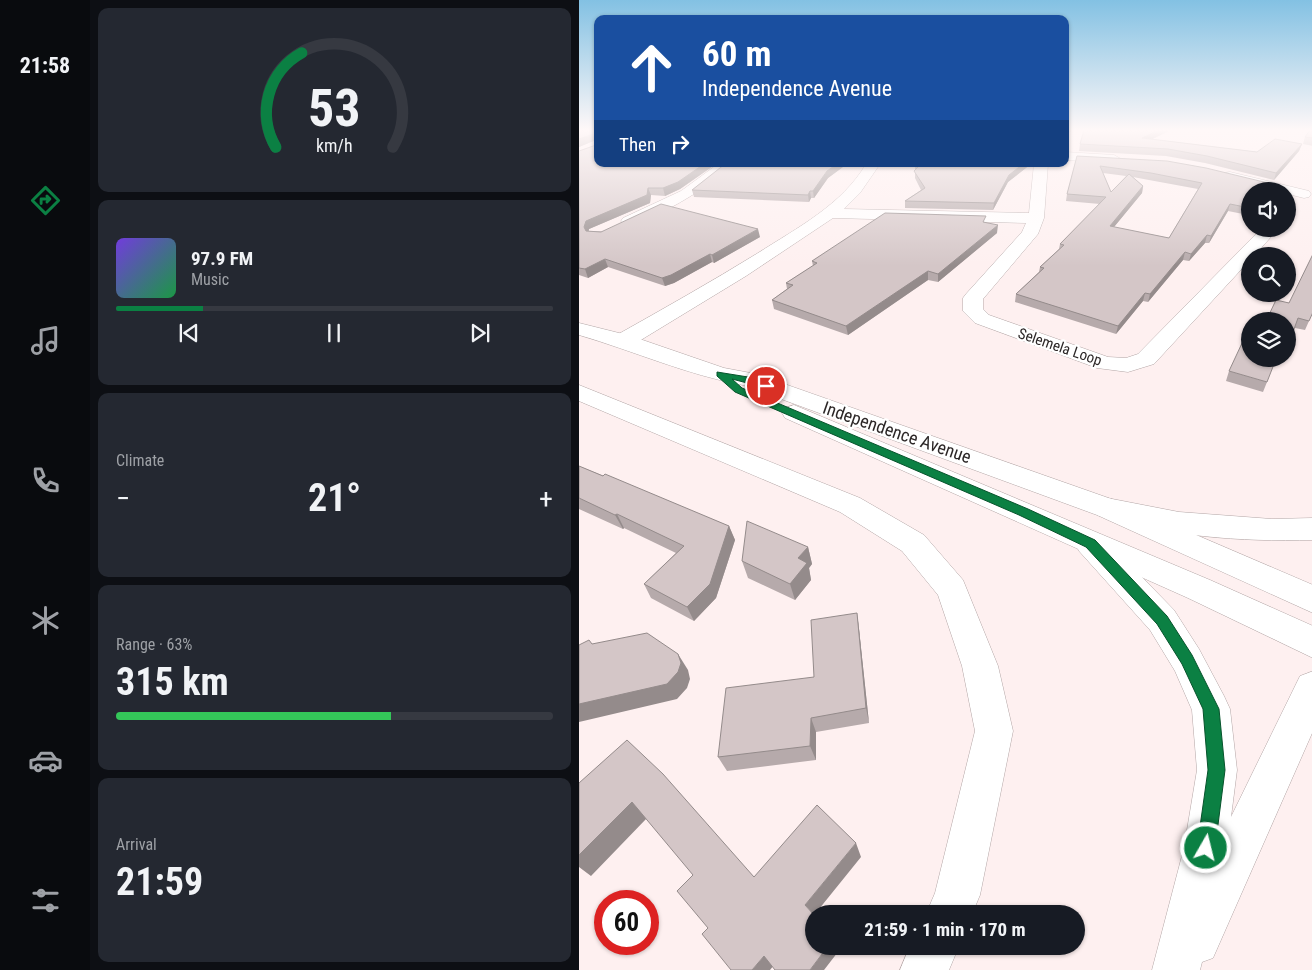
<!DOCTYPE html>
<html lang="en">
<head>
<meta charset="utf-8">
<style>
	body { margin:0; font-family:"Roboto Condensed",sans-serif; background:#242831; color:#f1f3f6; height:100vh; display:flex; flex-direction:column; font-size:19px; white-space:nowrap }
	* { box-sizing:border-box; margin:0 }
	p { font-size:16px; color:#9ea1a6 }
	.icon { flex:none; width:28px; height:28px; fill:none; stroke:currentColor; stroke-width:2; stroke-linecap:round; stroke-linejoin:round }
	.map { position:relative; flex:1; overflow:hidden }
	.sheet { display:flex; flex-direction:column; gap:8px; padding:8px; background:#0d0f14; width:489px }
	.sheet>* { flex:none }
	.hud { position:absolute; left:15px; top:15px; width:475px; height:152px; border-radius:10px; box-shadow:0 1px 4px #0004; background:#1a4fa0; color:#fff; overflow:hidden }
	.controls { position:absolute; left:662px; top:182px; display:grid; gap:10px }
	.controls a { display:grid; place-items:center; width:55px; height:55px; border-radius:50%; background:#171b24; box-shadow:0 1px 4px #0004; font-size:25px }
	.speed { position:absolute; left:15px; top:890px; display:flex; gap:10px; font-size:25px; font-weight:700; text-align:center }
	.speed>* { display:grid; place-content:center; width:65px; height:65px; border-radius:50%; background:#171b24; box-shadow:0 1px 4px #0004; line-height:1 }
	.speed .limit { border:8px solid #d22; background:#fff; color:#111 }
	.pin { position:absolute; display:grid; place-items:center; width:42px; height:42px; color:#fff; margin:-21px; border:2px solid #fff; border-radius:50%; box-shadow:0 1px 5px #0007 }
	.me { position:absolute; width:55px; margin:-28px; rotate:8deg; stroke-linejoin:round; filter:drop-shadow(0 0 4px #0008) }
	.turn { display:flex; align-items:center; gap:18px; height:105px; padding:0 25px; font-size:22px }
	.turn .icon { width:65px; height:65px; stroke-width:2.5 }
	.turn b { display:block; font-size:35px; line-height:42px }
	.then { display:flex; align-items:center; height:48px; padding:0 25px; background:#0003; gap:10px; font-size:19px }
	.big { font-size:38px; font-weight:700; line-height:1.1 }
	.sheet .card { flex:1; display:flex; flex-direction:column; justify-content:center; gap:8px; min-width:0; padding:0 18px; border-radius:10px; background:#242831 }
	.sheet .dial { align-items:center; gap:0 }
	.dial svg { height:130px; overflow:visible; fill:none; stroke:#363941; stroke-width:7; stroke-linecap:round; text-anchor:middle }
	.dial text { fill:#f1f3f6; stroke:none }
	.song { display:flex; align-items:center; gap:15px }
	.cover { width:60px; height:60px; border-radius:8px; background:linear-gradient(135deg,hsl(260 70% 55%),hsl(140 70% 35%)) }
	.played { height:5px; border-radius:2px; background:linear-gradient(90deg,#0b8043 20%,#363941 20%) }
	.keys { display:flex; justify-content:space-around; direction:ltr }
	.heat { display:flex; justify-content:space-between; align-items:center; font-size:28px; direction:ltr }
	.charge { height:8px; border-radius:4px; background:linear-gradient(90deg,#34c759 63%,#363941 0) }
	.trip { position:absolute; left:226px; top:905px; width:280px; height:50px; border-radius:25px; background:#171b24; box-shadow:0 1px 4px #0004; font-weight:700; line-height:50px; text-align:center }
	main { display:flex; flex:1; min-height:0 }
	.dock { display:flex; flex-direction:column; width:90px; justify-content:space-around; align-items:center; background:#090b0e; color:#9ea1a6 }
	.dock .icon { width:35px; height:35px }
	.dock .current { color:#0b8043 }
	.dock b { font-size:22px; color:#f1f3f6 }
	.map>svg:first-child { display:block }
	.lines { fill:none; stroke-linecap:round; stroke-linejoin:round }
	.minor-casing { stroke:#b3a6a6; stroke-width:1 }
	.tertiary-casing { stroke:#b3a6a6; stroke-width:1 }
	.primary-casing { stroke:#b3a6a6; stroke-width:1 }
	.minor { fill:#fff; fill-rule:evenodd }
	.tertiary { fill:#fff; fill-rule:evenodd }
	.primary { fill:#fff; fill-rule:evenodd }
	.wall { fill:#b6aaab; fill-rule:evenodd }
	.shaded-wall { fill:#948b8b }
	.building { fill:#d4c6c7; stroke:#948b8b; fill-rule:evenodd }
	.route { fill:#0b8043; stroke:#07532c }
	.labels { text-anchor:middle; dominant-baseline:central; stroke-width:4.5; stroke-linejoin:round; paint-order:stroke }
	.far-street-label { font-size:15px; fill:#2c2727; stroke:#fff }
	.street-label { font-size:18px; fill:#2c2727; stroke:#fff }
</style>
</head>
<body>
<main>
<nav class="dock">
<b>21:58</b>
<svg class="icon current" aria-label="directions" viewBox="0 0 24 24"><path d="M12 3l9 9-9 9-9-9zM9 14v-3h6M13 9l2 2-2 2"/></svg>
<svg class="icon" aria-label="music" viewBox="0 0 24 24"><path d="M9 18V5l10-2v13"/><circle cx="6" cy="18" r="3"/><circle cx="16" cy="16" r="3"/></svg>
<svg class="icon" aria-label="phone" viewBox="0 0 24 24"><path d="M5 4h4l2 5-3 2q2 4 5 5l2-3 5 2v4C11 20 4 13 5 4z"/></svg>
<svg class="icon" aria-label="climate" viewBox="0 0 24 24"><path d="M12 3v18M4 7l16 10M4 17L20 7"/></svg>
<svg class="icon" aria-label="car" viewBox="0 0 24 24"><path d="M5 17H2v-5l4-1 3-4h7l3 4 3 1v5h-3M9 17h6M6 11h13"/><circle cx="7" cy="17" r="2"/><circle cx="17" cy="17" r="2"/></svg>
<svg class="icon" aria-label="filters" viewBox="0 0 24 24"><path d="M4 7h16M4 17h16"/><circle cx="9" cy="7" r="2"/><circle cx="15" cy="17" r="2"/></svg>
</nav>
<section class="sheet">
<div class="card dial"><svg viewBox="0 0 100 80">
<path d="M14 69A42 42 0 1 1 86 69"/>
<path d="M14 69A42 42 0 0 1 30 11" stroke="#0b8043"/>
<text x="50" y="56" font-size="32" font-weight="700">53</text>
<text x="50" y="72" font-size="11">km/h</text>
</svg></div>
<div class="card">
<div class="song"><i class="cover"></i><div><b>97.9 FM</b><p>Music</p></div></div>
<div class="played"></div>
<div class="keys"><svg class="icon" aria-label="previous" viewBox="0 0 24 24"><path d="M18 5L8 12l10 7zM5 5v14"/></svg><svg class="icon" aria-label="pause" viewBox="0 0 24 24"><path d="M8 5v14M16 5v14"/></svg><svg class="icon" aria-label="next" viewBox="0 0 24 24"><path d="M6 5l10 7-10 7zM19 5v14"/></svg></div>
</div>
<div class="card"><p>Climate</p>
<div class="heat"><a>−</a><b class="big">21°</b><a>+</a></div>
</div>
<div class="card"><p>Range · 63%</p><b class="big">315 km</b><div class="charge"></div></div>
<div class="card"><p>Arrival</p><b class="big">21:59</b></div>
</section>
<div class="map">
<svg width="734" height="970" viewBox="0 0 734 970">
	<rect width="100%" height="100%" fill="#fef0f0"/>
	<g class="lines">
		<g class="minor-casing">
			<path id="minor" d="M486,152l49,3 7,4 -7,4 -49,-3z
				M139,164h15c-13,17 -91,65 -110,60l-2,-3 2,-3 58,-27z
				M287,164h14l-20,29 -16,16 185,4 5,-49h14l-4,54 -6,16 -55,65v10l6,6 119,42 18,1 12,-4 123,-125h17l-24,27h-4v4l-96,104 -26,8 -31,-4 -122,-45 -12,-12v-13l3,-4 56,-62 4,-9 -193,-5 -87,58 -115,70 -8,1 -8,-1 -3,-5 3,-5c48,-27 96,-54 143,-83 39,-25 84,-48 108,-89z
				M651,172l79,19 2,3 -2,3 -5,1 -16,-4v-3h-13l-50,-12 -2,-3 2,-3z
				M0,385l281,113 64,37 39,45 35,86 15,65 -33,164 -8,19h-46l9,-21 40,-162 -13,-65 -24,-71 -36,-44 -62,-39 -261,-111z
				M331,946h49l-10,24h-49z"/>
		</g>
		<g class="tertiary-casing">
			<path id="tertiary" d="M0,323l52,13 93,32 32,6 361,127 196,84v28l-216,-98 -354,-130c-56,-10 -109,-34 -164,-50z
				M215,405l416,175 103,46v32l-125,-60 -403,-180 -3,-5 3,-5z"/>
		</g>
		<g class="primary-casing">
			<path id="primary" d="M528,498l72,14 93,7 41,-1v22c-73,2 -147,-4 -216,-25l-4,-7 4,-7z
				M511,531l11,4 73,75 25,39 25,47 6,13 7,61 -6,47 69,-141 13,-5v60l-100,227 -11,4 -2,8h-48l32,-122 13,-78 -5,-60 -17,-39 -25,-41 -71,-79 -4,-8 4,-8z"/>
		</g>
		<use href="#minor" class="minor"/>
		<use href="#tertiary" class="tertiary"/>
		<use href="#primary" class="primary"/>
	</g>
	<path class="wall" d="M0,130h19v34h118l-36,25 -15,7 -14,-1 -1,8 -61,26v2l171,6 -46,26 -2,-1 -38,21 -9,3 -57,-19 -20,11 -9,-3v-124l17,-6v-5l-17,7z
		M592,130l-19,9 105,13 45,-8 -3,7 -25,29 -69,-17 -39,-7 -87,-5 1,-7z
		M734,130v16l-10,-2 2,-7z
		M498,156l191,27 -3,7 -15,1v15l-7,8 -15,-3 -19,32h-4l-16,18 -6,-1 -35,42 -5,-1 -27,33 -101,-32 1,-8 23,-22 1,-5 19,-18 1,-5 40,-40 -34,-3 1,-7zM524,173l23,3 -15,16zM554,177l16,3 49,9 -29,49 -55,-11 28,-34 1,-7z
		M146,164h122l-19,14 -14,20h-3l-2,4 -115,-5 -2,-7z
		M336,164h116l-23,18 -15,28 -88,-2v-7l16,-11 -6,-12z
		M407,222l11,11 -59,49 -10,-2 -80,55 -74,-26 -2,-9 15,-11 -1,-6 27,-17 -1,-5z
		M710,303l20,18 -4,9 -10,-2z
		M650,371l38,11 -4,10 -37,-11z
		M0,466l150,60 6,14 -19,58 -22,23 -43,-23 -7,-14 32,-31 -52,-25 -1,1 -44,-20z
		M229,547l4,17 -3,4 2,12 -16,20 -47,-22 -6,-17z
		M278,613l2,16 10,94 -53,9v28l-89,11 -9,-14 96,-80z"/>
	<path class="shaded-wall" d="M486,130h8l-8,6z
		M580,130h12l-31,15 2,-7z
		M17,133l2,6 -19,8v-8z
		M723,144l-3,7 -25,29 2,-7z
		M125,164h12l-36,25 -15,7 -2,-8z
		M258,164h10l-19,14 -14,20 -1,-7 14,-20z
		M444,164h8l-23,18 -15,28 1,-7 15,-28z
		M689,183l-4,8h-4z
		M564,186l-1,7 -33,40 1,-7z
		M69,188l3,7 -1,8 -61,26 -2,6 -3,-8 2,-6z
		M231,191l1,7 -2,4 -1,-7z
		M671,201v5l-7,8 2,-7z
		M651,204l-2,7 -19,32 2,-7z
		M419,225l-1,8 -59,49v-8z
		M179,229l2,8 -46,26 -2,-8z
		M628,235l-2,8 -16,18 2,-7z
		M606,252l-2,8 -35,42 2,-8z
		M131,254l2,8 -38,21 -9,3 -3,-8z
		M26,259l3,8 -20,11 -3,-9z
		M349,271v9l-80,55 -2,-9z
		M566,293l-2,8 -27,33 2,-8z
		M38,514l7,14 -1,1 -8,-14z
		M150,526l6,14 -19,58 -22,23 -7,-14z
		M229,547l4,17 -3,4 2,12 -16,20 -5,-16 8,-26z
		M278,613l2,16 10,94 -3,-15z
		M99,654l10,16 2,9 -3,9 -10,11 -98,23v-18z
		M232,718l5,14v28l-6,-14z
		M53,802l15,16 -56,58 -12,-9v-12z
		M277,843l5,14 -46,57h-1v1l-9,-10z
		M249,946h11l2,2 -17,22h-14z
		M185,956l10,9 -4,5h-18z"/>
	<path class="building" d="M0,130h19v34h106l-26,18 -15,6h-15l-1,7 -61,26 -2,6 2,4 15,1 60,-28 97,25 -46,26 -2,-1 -39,21 -9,3 -57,-19 -20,10 -6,-1v-117l17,-6v-12l-17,6z
		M505,130h75l-17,8 115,14 18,-13 27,5 -26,29 -69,-17 -39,-7 -88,-5z
		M731,130h3v8l-8,-1z
		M498,156l90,5 39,7 62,15 -8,8h-10v10l-5,6 -15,-3 -19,32 -4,-1 -16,19 -6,-2 -35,42 -5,-1 -27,33 -102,-32 28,-26 -4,-1 24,-22 -4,-1 46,-47 -39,-3zM521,166l51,7 51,10 -33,55 -59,-12 33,-40 -14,-12 -18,18z
		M146,164h112l-10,7 -14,20h-3l-2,4 -116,-5z
		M341,164h103l-14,11 -15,28 -89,-2 20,-13 -11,-17 7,-7z
		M306,213l101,3 -3,6 15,3 -60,49 -10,-3 -82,55 -74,-26 21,-15 -7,-2 31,-20 -5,-2z
		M734,254v58l-4,9 -11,-3 -10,28v-25h-22l10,-21 13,3z
		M671,326v33h26l-9,23 -38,-11z
		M0,466l24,10 2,-2 124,52 -19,58 -23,23 -43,-23 40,-38 -67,-32 -2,1 -36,-17z
		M168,521l61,26 -10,11 9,5 -17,21 -48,-23z
		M278,613l9,95 -55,10 -1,28 -92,11 8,-69 88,-11 -3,-57z
		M68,633l31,21 3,9 -3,9 -11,12 -88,20v-59l10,-5 3,4z
		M48,740l36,34 91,103 63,-72 39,38 -51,62 9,10v31h14l-18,24h-35l-11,-14 -12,14h-21l-29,-36 6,-6 -31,-37 16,-16 -61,-73 -53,53v-72z"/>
	<linearGradient id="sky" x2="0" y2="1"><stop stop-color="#83c1e3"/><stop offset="0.49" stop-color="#fff8f8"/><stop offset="1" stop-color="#fff8f8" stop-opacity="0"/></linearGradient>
	<rect width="734" height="266" fill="url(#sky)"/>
	<path class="route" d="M138,372l31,5 22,7v4h-4l-34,-9 10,9 286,121 67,31 72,76 25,39 27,54 6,61 -10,78 -3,6 -6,3 -6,-3 -3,-6 11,-78 -5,-61 -21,-45 -25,-40 -71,-77 -67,-32 -284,-123 -18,-16z"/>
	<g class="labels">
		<g class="far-street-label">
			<text transform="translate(481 347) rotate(19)">Selemela Loop</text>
		</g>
		<g class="street-label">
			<text transform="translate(318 432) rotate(19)">Independence Avenue</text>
		</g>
	</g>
</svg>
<div class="controls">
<a><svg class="icon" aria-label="sound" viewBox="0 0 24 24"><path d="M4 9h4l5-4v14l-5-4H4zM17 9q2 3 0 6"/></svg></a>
<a><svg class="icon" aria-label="search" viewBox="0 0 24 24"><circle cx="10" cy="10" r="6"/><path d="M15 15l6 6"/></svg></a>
<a><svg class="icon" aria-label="layers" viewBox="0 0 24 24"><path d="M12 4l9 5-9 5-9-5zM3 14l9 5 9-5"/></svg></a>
</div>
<div class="speed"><div class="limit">60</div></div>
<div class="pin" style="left:187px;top:386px;background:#d93025"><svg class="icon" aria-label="arrive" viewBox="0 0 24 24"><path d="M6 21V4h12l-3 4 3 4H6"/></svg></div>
<svg class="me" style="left:627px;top:848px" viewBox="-20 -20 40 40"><circle r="17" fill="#0b8043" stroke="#fff" stroke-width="3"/><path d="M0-11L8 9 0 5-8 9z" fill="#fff"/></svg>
<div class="trip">21:59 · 1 min · 170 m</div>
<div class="hud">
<div class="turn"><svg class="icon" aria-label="ahead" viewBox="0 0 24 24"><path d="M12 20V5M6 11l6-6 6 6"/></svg><div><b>60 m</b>Independence Avenue</div></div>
<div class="then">Then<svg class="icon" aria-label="right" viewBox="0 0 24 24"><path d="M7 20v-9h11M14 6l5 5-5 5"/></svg></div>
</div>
</div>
</main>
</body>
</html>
